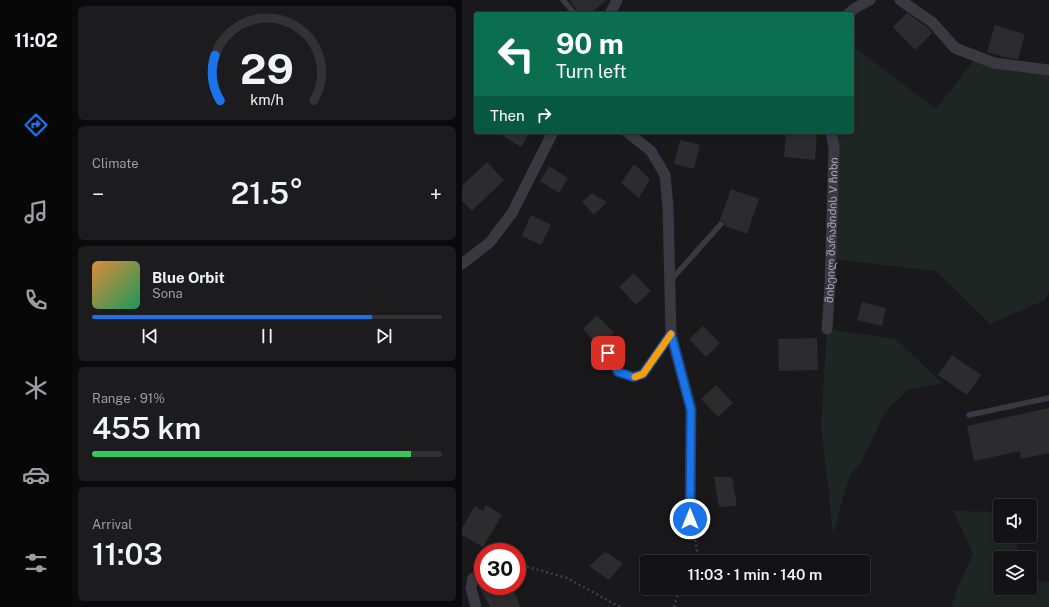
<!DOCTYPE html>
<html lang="en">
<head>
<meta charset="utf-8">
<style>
	body { margin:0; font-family:"Public Sans","Noto Sans Georgian",sans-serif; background:#1c1b1d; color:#f1f3f6; height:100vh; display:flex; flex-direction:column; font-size:15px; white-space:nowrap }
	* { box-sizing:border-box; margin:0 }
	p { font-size:13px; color:#9d9ea0 }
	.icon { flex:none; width:22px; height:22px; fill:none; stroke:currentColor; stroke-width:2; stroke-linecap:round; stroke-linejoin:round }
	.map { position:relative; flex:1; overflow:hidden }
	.sheet { display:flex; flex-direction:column; gap:6px; padding:6px; background:#0a0a0b; width:390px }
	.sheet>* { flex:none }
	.guide { position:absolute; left:12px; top:12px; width:380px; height:122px; border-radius:4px; box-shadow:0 2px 6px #0003,0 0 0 1px #323234; background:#0b6e4f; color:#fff; overflow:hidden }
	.fabs { position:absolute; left:531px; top:499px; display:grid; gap:8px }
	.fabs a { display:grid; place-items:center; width:44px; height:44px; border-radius:4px; background:#131214; box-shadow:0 2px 6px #0003,0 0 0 1px #323234; font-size:20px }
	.speed { position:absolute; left:12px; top:543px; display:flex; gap:8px; font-size:20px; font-weight:700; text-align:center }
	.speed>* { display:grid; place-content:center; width:52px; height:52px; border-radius:50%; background:#131214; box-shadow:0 2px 6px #0003,0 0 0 1px #323234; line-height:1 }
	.speed .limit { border:6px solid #d22; background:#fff; color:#111 }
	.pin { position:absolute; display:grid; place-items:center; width:34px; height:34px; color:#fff; margin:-17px; border-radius:8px; box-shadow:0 2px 6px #0006 }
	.me { position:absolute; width:44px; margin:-22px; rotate:0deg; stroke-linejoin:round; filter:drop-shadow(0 0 3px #0008) }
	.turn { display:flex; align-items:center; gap:14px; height:84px; padding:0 16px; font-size:18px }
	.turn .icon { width:52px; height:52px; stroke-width:2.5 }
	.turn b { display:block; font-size:28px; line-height:34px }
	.then { display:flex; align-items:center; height:38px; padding:0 16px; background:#0003; gap:8px; font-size:15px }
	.big { font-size:30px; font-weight:600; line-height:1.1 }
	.sheet .card { flex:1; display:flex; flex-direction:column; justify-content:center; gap:6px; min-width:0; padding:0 14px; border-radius:6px; background:#1c1b1d }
	.sheet .dial { align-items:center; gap:0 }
	.dial svg { height:104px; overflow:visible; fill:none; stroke:#323234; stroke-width:7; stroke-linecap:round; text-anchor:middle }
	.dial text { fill:#f1f3f6; stroke:none }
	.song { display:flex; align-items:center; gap:12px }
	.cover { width:48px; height:48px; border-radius:6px; background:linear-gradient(135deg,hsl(30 70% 55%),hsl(150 70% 35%)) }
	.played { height:4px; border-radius:2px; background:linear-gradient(90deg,#1a73e8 80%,#323234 80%) }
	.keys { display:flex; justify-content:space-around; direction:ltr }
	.heat { display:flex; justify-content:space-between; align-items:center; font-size:22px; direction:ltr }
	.charge { height:6px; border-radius:3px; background:linear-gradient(90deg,#34c759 91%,#323234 0) }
	.trip { position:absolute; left:178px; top:555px; width:230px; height:40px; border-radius:4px; background:#131214; box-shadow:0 2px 6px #0003,0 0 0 1px #323234; font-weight:600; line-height:40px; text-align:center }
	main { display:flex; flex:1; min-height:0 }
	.dock { display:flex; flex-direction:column; width:72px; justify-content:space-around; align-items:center; background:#080708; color:#9d9ea0 }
	.dock .icon { width:28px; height:28px }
	.dock .selected { color:#1a73e8 }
	.dock b { font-size:18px; color:#f1f3f6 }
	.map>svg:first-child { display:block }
	.green { fill:#1d2622 }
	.building { fill:#2c2b2e }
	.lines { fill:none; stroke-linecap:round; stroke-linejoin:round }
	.path { stroke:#403e47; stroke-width:2.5; stroke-dasharray:2 3; stroke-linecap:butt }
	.lane { stroke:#3a3840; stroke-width:5.5 }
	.street { stroke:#3a3840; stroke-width:11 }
	.route-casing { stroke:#114b97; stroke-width:10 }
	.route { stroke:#1a73e8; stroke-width:7 }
	.slow { stroke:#f59e0b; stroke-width:7 }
	.labels { text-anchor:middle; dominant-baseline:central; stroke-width:4; stroke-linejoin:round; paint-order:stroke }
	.street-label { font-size:11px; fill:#aca9bb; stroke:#141315 }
</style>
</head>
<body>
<main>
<nav class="dock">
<b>11:02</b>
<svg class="icon selected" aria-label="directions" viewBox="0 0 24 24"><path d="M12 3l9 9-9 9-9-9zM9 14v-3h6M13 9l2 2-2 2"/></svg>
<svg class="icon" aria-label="music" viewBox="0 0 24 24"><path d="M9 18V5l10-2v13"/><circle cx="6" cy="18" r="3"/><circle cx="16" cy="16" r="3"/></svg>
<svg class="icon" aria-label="phone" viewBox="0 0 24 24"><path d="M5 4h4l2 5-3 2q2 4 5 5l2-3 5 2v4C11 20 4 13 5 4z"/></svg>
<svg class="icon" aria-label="climate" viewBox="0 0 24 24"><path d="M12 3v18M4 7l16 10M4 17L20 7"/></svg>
<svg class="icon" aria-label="car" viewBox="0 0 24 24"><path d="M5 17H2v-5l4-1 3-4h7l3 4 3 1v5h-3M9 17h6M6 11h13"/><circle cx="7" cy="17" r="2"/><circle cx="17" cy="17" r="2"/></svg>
<svg class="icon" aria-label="filters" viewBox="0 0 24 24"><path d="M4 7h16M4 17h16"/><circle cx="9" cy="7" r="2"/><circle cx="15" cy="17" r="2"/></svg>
</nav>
<section class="sheet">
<div class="card dial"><svg viewBox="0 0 100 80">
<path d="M14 69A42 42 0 1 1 86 69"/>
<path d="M14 69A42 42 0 0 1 10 34" stroke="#1a73e8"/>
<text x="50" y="56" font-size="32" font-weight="700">29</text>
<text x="50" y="72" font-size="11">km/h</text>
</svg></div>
<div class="card"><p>Climate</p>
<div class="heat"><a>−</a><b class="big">21.5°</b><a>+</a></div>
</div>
<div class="card">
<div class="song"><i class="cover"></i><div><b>Blue Orbit</b><p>Sona</p></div></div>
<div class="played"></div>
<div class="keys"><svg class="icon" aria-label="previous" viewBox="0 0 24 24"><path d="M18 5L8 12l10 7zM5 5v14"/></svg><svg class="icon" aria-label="pause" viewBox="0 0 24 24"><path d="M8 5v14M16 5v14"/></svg><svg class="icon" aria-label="next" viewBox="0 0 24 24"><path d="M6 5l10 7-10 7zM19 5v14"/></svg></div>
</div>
<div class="card"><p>Range · 91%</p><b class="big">455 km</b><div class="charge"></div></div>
<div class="card"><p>Arrival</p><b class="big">11:03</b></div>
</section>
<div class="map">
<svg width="587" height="607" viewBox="0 0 587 607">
	<rect width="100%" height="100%" fill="#19181a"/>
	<path class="green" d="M393,8l1,40 80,61 41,-53 70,14 2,8v213l-4,9 -55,24 -54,-53 -105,-12v-127h21v-118z
		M365,329l69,10 46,44 -34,7 -23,22 -20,43 -17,25 -15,54 -12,-110z
		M491,511l47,1v24h18v22h-18v30h30v-8l19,2v25h-97l4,-16 17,-37z"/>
	<path class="building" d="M107,0h38l-18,14h-9z
		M445,13l20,14 5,6 -17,17 -22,-23z
		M533,25l30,9 -7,25 -14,-2 -17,-5z
		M35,132h33l-9,15z
		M324,132h31l-2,28 -31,-3z
		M218,140l20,5 -6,24 -20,-5z
		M25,162l17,18 -32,31 -10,-10v-15z
		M172,164l16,15 -11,19 -18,-15z
		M87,166l19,12 -9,15 -19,-12z
		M269,189l28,10 -12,35 -22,-8 -1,-5 -4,-1z
		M130,193l15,9 -13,13 -12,-13z
		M69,215l20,10 -10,20 -19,-9z
		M172,273l17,18 -15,14 -17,-18z
		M400,302l24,6 -4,18 -25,-6z
		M135,315l17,18 -15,14 -16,-18z
		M241,326l17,17 -14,14 -17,-18z
		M355,338l1,32 -39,1 -1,-32z
		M490,355l29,20 -14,20 -29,-20z
		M254,385l17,18 -15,14 -17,-18z
		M587,408v45l-28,6 -1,-8 -46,10 -7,-35z
		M252,477h18l5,29 -18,1z
		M24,505l16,10 -19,32 -21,-12v-7l13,-22 8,5z
		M143,552l18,11 -14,17 -20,-14z
		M17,586h32l10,21h-31z"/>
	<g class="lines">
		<path class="path" d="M231,530l5,25 -3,7
			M55,567l8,-1 42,12 53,29
			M212,607l6,-19"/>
		<path class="lane" d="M101,0l12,14
			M209,280l50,-56
			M146,353l11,19 14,5 10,-3 28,-39
			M507,415l80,-17"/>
		<g class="street">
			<path d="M438,0l32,22 23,26 39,15 55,7"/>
			<path d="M148,14l7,-14"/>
			<path d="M386,14l7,-6 15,-8"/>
			<path d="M165,132l24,19 14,24 3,31 3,128 20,75 -1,110"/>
			<path d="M0,264l28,-22 22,-29 41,-81"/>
			<path id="s1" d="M365,329l3,-44 4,-137 -3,-16"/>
			<path d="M11,578l-2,10 5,19"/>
		</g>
	</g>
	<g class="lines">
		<g class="route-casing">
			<path id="route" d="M146,353l10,19 15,5 10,-3 28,-40 20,76 -1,109"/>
		</g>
		<use href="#route" class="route"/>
		<path class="slow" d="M173,377l8,-3 28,-40"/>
	</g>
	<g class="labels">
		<g class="street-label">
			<text stroke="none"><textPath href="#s1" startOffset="99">მიხეილ შარაშიძის V ჩიხი</textPath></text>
		</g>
	</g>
</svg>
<div class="fabs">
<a><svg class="icon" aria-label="sound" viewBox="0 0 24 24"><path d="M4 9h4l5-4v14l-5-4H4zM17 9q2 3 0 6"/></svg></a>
<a><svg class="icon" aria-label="layers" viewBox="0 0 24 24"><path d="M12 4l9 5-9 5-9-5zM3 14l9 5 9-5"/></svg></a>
</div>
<div class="speed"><div class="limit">30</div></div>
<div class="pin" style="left:146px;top:353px;background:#d93025"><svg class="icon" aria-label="arrive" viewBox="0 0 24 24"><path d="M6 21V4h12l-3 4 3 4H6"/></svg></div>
<svg class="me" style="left:228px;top:519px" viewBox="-20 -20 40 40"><circle r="17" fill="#1a73e8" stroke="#fff" stroke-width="3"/><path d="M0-11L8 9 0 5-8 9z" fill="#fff"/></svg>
<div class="trip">11:03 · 1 min · 140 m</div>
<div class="guide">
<div class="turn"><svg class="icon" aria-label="left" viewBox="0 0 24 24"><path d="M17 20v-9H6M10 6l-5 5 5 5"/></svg><div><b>90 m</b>Turn left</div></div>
<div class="then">Then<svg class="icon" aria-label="right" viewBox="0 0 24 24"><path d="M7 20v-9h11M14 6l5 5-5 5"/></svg></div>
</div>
</div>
</main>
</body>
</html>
